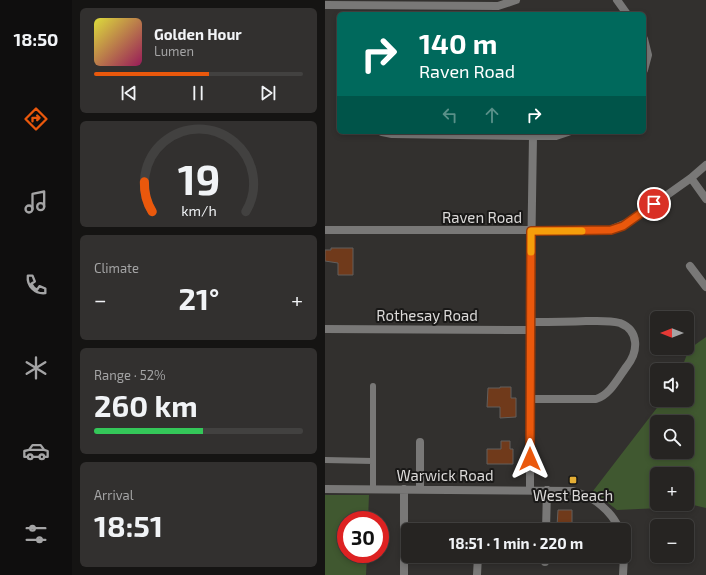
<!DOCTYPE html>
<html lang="en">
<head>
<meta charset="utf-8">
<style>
	body { margin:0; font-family:"Exo 2",sans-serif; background:#32302f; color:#f1f3f6; height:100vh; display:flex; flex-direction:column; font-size:15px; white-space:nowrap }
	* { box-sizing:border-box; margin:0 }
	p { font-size:13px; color:#a4a4a5 }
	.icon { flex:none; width:22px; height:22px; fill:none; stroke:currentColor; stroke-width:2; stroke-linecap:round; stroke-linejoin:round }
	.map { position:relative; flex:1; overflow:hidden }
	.drawer { display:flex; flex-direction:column; gap:8px; padding:8px; background:#151413; width:253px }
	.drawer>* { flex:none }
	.guide { position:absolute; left:12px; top:12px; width:309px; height:122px; border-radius:6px; box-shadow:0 2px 6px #0003,0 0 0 1px #424140; background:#00695c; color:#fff; overflow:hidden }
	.needle { width:26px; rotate:270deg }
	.controls { position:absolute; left:325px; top:311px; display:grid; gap:8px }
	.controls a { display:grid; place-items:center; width:44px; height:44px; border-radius:6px; background:#262422; box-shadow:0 2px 6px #0003,0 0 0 1px #424140; font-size:20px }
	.speed { position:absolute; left:12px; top:511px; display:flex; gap:8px; font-size:20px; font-weight:700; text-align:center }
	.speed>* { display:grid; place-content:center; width:52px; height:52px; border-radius:50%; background:#262422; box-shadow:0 2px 6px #0003,0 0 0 1px #424140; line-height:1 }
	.speed .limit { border:6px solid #d22; background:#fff; color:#111 }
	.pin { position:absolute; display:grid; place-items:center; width:34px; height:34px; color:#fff; margin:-17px; border:2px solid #fff; border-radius:50%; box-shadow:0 1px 4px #0007 }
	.me { position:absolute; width:44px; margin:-22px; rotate:0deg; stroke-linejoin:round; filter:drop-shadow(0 0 3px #0008) }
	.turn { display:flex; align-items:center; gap:14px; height:84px; padding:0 16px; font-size:18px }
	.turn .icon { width:52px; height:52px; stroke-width:2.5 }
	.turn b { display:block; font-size:28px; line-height:34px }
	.lanes { display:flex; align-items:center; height:38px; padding:0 16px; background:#0003; justify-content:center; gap:20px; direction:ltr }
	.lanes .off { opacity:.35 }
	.big { font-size:30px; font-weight:700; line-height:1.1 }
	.drawer .tile { flex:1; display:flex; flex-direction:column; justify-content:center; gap:6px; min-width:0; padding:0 14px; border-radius:6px; background:#32302f }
	.drawer .dial { align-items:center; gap:0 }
	.dial svg { height:104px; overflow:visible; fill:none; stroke:#424140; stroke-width:7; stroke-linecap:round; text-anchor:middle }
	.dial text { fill:#f1f3f6; stroke:none }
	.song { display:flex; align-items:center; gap:12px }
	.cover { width:48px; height:48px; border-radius:6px; background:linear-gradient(135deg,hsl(60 70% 55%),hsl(330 70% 35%)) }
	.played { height:4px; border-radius:2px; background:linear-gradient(90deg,#ea580c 55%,#424140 55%) }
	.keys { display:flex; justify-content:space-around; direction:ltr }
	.heat { display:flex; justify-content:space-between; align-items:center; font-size:22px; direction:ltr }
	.charge { height:6px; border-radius:3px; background:linear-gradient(90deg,#34c759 52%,#424140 0) }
	.trip { position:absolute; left:76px; top:523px; width:230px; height:40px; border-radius:6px; background:#262422; box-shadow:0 2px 6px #0003,0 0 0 1px #424140; font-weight:700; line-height:40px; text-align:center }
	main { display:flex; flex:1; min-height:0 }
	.tab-bar { display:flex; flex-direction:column; width:72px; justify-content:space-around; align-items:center; background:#0f0e0e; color:#a4a4a5 }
	.tab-bar .icon { width:28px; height:28px }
	.tab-bar .current { color:#ea580c }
	.tab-bar b { font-size:18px; color:#f1f3f6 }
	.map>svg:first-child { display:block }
	.green { fill:#405830; fill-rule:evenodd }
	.building { fill:#703a1b; stroke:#625f5d }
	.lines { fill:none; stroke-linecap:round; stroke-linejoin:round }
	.service { stroke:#797877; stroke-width:6 }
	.minor { stroke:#797877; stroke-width:8 }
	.route-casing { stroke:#983908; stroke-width:10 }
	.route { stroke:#ea580c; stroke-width:7 }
	.slow { stroke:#f59e0b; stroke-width:7 }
	.poi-dot { fill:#e4ae35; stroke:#191817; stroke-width:1.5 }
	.labels { text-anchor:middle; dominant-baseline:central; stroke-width:4; stroke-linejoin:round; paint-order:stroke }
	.street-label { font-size:15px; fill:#dcdad9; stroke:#191817 }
	.poi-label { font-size:15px; fill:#dcdad9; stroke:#191817 }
</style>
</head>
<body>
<main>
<nav class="tab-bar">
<b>18:50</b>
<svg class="icon current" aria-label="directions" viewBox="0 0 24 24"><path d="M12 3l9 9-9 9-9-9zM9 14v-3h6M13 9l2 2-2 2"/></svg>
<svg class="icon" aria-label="music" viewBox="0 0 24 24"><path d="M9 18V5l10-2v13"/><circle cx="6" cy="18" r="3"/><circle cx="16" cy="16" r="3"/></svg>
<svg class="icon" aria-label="phone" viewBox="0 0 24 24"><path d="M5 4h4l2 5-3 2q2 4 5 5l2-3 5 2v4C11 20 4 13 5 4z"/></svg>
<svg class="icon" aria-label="climate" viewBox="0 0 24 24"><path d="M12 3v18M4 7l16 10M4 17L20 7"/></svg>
<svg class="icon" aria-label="car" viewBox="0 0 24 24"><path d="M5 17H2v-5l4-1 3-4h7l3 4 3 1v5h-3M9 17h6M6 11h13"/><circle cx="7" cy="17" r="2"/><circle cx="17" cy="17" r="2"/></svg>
<svg class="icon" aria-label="filters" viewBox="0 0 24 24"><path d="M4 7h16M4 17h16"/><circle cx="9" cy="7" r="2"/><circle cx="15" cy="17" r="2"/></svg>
</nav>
<section class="drawer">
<div class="tile">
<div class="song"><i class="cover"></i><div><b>Golden Hour</b><p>Lumen</p></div></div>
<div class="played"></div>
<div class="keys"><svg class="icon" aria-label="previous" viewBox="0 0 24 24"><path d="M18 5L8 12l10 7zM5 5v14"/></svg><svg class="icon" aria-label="pause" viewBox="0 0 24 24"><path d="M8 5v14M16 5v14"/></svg><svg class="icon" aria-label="next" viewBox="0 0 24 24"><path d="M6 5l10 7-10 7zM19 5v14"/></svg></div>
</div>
<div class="tile dial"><svg viewBox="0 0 100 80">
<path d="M14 69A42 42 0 1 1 86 69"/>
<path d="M14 69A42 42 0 0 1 8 46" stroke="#ea580c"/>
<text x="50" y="56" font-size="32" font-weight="700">19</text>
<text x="50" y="72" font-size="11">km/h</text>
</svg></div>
<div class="tile"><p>Climate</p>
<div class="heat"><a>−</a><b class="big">21°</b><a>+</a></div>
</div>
<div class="tile"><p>Range · 52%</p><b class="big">260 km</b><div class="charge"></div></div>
<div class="tile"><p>Arrival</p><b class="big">18:51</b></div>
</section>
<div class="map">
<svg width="381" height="575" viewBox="0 0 381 575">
	<rect width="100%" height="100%" fill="#32302e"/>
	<path class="green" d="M381,337v171l-17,-4 -7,3 -65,3 -24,-19 70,-91h24v-30h-6l8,-21zM332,422h30v30h-30zM332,474h30v30h-30z
		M0,495h44l-1,25h-22v34h21l-1,21h-41z"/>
	<path class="building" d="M6,248h22v27h-15v-12l-13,-2v-11h6z
		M175,387h11v11h5v19l-16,1v-11h-13l1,-19h12z
		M176,441h9v8h3v15h-26v-15h14z
		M233,510h14v16h-15z"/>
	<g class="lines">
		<path class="service" d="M0,460l48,1
			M48,489v-103"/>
		<path class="minor" d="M292,0l10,14
			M0,5l173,1 18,-6
			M319,39l4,16 -4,15
			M57,132l10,2 141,2h23l12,-4
			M366,178l15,21
			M0,230h285l19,-8 62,-44 15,-13
			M365,266l16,21
			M0,329l205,1
			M205,399h66c14,-4 22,-21 31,-33 11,-14 13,-35 -7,-43 -11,-3 -23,-2 -34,-2 -19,1 -37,1 -56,1
			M95,442v47
			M0,489l248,2c22,6 37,18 47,39
			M205,490v-160l3,-194
			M221,530l1,-40
			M220,562v-6
			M79,575v-86
			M152,575l1,-19
			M298,575l1,-19"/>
	</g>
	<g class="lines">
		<g class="route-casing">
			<path id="route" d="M205,459l1,-228 80,-1 12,-4 31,-22"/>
		</g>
		<use href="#route" class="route"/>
		<path class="slow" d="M206,252v-21h51"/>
	</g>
	<rect class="poi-dot" x="244" y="476" width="8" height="8" rx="2"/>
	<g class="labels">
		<g class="street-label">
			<text x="157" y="217">Raven Road</text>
			<text x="102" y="315">Rothesay Road</text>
			<text x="120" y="475">Warwick Road</text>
		</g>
		<g class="poi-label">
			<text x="248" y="495">West Beach</text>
		</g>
	</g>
</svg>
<div class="controls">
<a><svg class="needle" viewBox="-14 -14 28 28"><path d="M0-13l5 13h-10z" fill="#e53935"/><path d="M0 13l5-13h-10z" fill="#a4a4a5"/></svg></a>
<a><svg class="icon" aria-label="sound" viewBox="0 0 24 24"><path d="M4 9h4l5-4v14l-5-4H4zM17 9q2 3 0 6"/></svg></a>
<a><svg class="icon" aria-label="search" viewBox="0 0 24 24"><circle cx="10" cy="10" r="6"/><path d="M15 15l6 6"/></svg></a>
<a>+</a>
<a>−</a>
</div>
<div class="speed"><div class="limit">30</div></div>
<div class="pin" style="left:329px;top:204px;background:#d93025"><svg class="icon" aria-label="arrive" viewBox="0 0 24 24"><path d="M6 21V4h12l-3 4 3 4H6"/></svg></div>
<svg class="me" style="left:205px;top:459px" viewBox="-20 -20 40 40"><path d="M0-17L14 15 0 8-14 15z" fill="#ea580c" stroke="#fff" stroke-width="4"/></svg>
<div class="trip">18:51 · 1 min · 220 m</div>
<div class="guide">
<div class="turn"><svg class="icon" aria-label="right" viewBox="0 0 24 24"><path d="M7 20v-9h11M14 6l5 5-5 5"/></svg><div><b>140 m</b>Raven Road</div></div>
<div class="lanes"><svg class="icon off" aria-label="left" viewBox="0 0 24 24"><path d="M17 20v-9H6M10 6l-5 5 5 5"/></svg><svg class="icon off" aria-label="ahead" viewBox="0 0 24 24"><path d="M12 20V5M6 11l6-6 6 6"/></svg><svg class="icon" aria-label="right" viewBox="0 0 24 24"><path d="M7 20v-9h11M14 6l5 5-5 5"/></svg></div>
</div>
</div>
</main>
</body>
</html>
